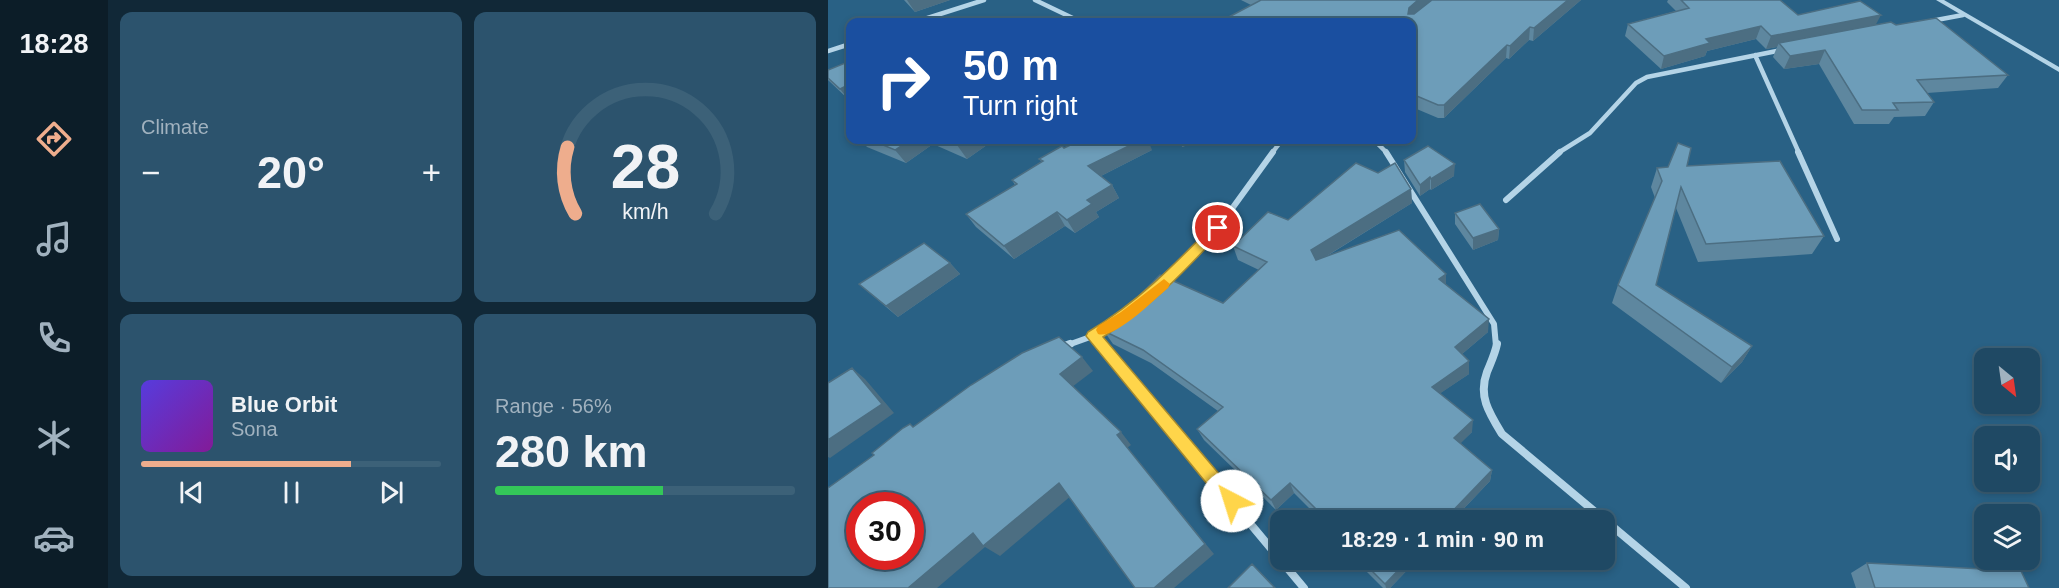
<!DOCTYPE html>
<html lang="en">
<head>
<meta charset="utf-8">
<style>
	body { margin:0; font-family:Arial,sans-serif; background:#2c536d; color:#f1f3f6; height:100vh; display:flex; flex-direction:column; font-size:22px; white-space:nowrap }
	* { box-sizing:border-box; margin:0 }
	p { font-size:20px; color:#a1b2bf }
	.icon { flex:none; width:33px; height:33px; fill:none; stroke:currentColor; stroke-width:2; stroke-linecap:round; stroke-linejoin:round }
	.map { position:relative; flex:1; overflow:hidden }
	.drawer { display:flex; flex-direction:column; gap:12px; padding:12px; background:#112837; width:720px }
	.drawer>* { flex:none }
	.hud { position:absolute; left:18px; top:18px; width:570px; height:126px; border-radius:12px; box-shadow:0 3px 9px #0003,0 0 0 2px #3c6178; background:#1a4fa0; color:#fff; overflow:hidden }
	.needle { width:39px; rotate:151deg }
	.controls { position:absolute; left:1146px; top:348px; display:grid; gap:12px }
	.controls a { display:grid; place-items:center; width:66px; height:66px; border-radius:12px; background:#1f4964; box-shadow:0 3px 9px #0003,0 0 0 2px #3c6178; font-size:30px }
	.speed { position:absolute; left:18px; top:492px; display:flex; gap:12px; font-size:30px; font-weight:700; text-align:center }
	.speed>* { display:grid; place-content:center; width:78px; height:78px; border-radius:50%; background:#1f4964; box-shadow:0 3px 9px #0003,0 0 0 2px #3c6178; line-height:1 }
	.speed .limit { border:9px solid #d22; background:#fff; color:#111 }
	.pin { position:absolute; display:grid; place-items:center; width:51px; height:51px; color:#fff; margin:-26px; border:3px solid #fff; border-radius:50%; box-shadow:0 2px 6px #0007 }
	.me { position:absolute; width:66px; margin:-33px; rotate:320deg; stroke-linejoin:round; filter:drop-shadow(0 0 4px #0008) }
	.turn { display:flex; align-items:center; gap:21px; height:126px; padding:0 18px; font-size:27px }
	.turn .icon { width:78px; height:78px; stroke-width:2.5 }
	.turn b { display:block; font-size:42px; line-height:51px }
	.big { font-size:45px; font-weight:700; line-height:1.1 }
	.drawer .card { flex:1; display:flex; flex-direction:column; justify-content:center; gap:9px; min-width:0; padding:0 21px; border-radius:12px; background:#2c536d }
	.drawer .dial { align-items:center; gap:0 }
	.dial svg { height:156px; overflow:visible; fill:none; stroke:#3c6178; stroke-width:7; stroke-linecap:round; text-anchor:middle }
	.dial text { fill:#f1f3f6; stroke:none }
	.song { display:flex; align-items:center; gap:18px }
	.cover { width:72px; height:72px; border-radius:9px; background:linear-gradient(135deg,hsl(250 70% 55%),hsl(290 70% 35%)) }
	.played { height:6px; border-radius:3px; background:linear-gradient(90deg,#eead8d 70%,#3c6178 70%) }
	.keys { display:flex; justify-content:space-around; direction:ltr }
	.heat { display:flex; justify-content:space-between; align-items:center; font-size:33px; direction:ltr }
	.charge { height:9px; border-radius:4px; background:linear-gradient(90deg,#34c759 56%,#3c6178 0) }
	.drawer .tiles { flex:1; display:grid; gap:12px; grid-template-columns:repeat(2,1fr) }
	.trip { position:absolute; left:442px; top:510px; width:345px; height:60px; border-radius:12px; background:#1f4964; box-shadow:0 3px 9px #0003,0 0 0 2px #3c6178; font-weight:700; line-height:60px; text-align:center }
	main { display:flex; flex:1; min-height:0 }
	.menu { display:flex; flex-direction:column; width:108px; justify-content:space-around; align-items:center; background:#0c1d28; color:#a1b2bf }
	.menu .icon { width:42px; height:42px }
	.menu .selected { color:#eead8d }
	.menu b { font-size:27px; color:#f1f3f6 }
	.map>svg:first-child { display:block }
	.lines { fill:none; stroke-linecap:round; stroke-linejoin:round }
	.minor-far2 { stroke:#b4d4e7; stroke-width:4.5 }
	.minor-far1 { stroke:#b4d4e7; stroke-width:6 }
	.minor { stroke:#b4d4e7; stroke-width:8 }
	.tertiary { fill:#b4d4e7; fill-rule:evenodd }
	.wall { fill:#5e879f }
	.shaded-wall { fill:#4c6e82 }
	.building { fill:#6d9db9; stroke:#4c6e82; stroke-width:1.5; fill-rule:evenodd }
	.route { fill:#ffd54a; stroke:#a68a30; stroke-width:1.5 }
	.slow { fill:#f59e0b }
</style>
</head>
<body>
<main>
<nav class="menu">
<b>18:28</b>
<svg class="icon selected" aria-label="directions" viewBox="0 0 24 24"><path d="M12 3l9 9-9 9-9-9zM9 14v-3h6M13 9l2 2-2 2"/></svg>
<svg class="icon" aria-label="music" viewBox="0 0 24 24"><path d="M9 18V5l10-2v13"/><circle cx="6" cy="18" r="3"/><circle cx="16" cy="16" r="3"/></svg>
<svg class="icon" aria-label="phone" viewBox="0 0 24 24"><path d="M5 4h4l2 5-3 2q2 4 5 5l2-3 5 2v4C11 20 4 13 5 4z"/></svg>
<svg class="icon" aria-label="climate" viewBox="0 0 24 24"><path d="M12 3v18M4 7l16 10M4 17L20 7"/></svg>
<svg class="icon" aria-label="car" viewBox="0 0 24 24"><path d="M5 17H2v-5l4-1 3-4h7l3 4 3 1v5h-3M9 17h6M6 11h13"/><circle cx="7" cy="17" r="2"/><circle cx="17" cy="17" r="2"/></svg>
</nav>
<section class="drawer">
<div class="tiles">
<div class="card"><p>Climate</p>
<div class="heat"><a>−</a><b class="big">20°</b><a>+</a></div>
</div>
<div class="card dial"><svg viewBox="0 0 100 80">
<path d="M14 69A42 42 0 1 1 86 69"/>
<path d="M14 69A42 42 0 0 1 10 35" stroke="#eead8d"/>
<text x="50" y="56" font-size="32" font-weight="700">28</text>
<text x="50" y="72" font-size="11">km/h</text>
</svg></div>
<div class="card">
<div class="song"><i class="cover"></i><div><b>Blue Orbit</b><p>Sona</p></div></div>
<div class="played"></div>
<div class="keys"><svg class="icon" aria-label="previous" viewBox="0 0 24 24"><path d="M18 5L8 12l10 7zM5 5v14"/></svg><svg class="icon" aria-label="pause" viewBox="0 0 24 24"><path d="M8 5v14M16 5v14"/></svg><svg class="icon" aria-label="next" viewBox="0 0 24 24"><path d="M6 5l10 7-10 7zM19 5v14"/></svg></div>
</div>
<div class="card"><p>Range · 56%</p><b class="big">280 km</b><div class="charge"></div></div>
</div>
</section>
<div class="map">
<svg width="1231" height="588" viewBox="0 0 1231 588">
	<rect width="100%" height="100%" fill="#296185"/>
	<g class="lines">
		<path class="minor-far2" d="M207,0l46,22
			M1103,21l32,-6
			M87,22l69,-22
			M0,51l22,-7
			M927,55l44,98
			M546,140l13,13
			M444,153l10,-13
			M730,153l32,-20 46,-50 11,-6 135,-27"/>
		<path class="minor-far1" d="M558,152l108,172 2,22
			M970,152l39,87
			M678,200l54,-48
			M337,283l53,-55 55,-76
			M265,336l8,10
			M237,346l28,-10 22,-13"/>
		<path class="minor" d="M272,344l204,244
			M669,344c-2,10 -6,18 -10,28 -9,24 2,41 15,62l184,154
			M234,347l8,-3"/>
		<path class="tertiary" d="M1108,0h8l115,67v5z"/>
	</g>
	<path class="wall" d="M76,0h46l-35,12z
		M413,0h340l-48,41 -4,-1 -20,19 -3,-1 -62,60h-6l-26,-11v-85h-186l-1,-3 26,-14z
		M840,0h112l18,15 78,10h20l112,50 -10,13 -71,5 7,9 -9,14 -31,1 -5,7h-35l-35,-60 -35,5 -11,-12 4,-10 -11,2 -10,-10 -49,12 -2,5 -44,13 -36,-33 3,-12 48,-13 -9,-9z
		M0,70l21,30 -21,-20z
		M33,140h133l-27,19 -34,-15 -27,19 -39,-16z
		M345,140h22l-12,7z
		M236,148l88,2 -51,26 11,9 7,13 -23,14 3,5 -24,16 -10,-7 -51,33 -38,-32 -10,-13 49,-29 -3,-5 30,-18 -3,-3z
		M576,160l50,16 -23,14 -1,-1 -10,7 -15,-24z
		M859,166l137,70 -12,18 -114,8 -22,-54 -20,77 96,61 -10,16 -21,21 -109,-80 6,-18 37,-87 -4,-11 6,-19z
		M550,173l33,16 1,14 -85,53 119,18v11l42,47 -26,22 7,20 -29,19 32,39 -12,11 32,27 -2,11 -37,39h-132l-27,-27 -18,17 -72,-70 -7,-11 21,-18 -67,-48 -38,-19 -9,-13 119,-28 36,-33 -21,-10 -5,-14 55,-26z
		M627,213l44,16 -1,11 -25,10 -18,-26z
		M122,263l10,11 -62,43 -39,-33z
		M529,560h60l-27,28h-7l-25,-25z
		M1039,563l162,25h-173l-5,-15z"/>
	<path class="shaded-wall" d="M79,0h43l-35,12z
		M590,0h15l-24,21v-13z
		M740,0h13l-48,41 1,-13z
		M1053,15l-7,13 -95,15 -2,4 -11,2 5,-13z
		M933,26l-5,13 -49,12 -2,5 -44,13 3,-13 42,-17z
		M702,27l-1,13 -20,19 1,-13z
		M679,45l-1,13 -62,60v-13z
		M997,50l-6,14 -35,5 6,-13z
		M22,84v16h-1l-9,-11z
		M82,140h19l4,4 -27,19 -11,-13z
		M138,140h28l-27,19 -10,-14z
		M313,140h7l4,10 -57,29 -7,-13z
		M352,140h15l-12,7z
		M627,164l-1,12 -23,14v-11z
		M602,177v12l-10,7v-11z
		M284,185l7,13 -23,14 3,5 -24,16 -8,-13 20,-20z
		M583,189l1,14 -97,60 -4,-13z
		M229,212l8,14 -51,33 -10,-13z
		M671,229l-1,11 -25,10v-12z
		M122,263l10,11 -62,43 -12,-11z
		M618,274v13l-7,-8z
		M661,319l-1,13 -33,28v-13z
		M924,346l-10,16 -21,21 11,-16z
		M254,357l11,14 -21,16 -12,-13z
		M641,361v13l-37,25v-12z
		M24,368l13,11 29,34 -64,45 -2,-1v-17z
		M645,420l-1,12 -18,18v-12z
		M293,432l10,13 -4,3 87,106 -40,34h-20l-37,-153z
		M664,470l-2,11 -37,39h-9z
		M231,483l13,12 -72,61 -15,-9 -48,41h-29l65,-55z
		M462,483l4,10 -18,17 -5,-10z
		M580,560h9l-27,28h-4l-1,-4z"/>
	<path class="building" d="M433,0h157l-9,8 -1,6h6l18,-14h136l-34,28 -4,-1 -20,19 -3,-1 -63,60h-6l-26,-11v-72h-180l-7,-3z
		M853,0h99l18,15 62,-14 21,14 -110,21 -10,-10 -55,13 4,4 -46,13 -36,-32 61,-16z
		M106,17l10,5h-22z
		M1108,18l72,57 -91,5 17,22 -41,1 5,7h-36l-37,-60 -35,6 -11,-13 112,-21 5,3z
		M22,61v23l-10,5 -12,-11v-8z
		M43,140h39l-15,10z
		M116,140h22l-9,5z
		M253,140h60l-53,26 24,19 -25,15 5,4 -25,16 -10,-8 -53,34 -38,-32 51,-30 -5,-4 31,-19 -4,-2 23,-13 2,2z
		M850,143l13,5 -4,18 93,-5 44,75 -118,8 -25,-57 -25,98 96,61 -20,21 -114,-82 44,-104 -5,-13 11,-1z
		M600,146l27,18 -24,15 -1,-2 -10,8 -16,-25z
		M528,163l22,10 17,-10 16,26 -100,61 5,10 83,-30 47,44 -7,5 50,40 -34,28 14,14 -37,26 41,33 -19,18 38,32 -48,50h-117l-37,-37 -19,17 -74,-71 26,-22 -80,-57 -39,-19 56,-56 63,28 44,-41 -34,-16 35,-34 20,8z
		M652,204l19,25 -26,9 -18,-25z
		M96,243l26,20 -64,43 -27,-22z
		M231,337l23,20 -22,17 61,58 -4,3 88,109 -51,44h-19l-76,-105 -76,63 -10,-13 -65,55h-80v-100l46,-33 -2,-2 31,-25 7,-4 3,3 58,-42 51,-32zM32,506h50v50h-50z
		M24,368l30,36 -54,36v-57z
		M533,560h47l-23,24z
		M1039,563l154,8 8,17h-154z
		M424,564l23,24h-47z"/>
	<path class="route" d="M390,223l6,5 -2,3c-37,40 -72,77 -119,106l134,158 3,6 -3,6 -5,2 -6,-2 -140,-171 2,-4c50,-30 85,-66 126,-108z"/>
	<path class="slow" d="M336,279l6,5 -2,4c-13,11 -54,52 -70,46l-2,-4 2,-4 23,-14z"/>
</svg>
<div class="controls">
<a><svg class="needle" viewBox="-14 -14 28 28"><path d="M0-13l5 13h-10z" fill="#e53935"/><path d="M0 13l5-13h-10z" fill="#a1b2bf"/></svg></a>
<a><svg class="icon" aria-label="sound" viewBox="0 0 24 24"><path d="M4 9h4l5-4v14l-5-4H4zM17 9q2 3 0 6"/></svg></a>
<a><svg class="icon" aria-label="layers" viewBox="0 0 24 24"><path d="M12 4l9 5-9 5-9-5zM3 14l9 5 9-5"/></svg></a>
</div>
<div class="speed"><div class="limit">30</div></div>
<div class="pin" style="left:390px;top:228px;background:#d93025"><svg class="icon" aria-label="arrive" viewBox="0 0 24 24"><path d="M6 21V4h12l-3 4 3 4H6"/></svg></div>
<svg class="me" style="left:404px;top:501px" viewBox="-20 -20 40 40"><circle r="19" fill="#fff"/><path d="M0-13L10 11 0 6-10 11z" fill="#ffd54a"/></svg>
<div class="trip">18:29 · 1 min · 90 m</div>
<div class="hud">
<div class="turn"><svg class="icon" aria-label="right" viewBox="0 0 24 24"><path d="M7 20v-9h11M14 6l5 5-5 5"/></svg><div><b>50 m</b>Turn right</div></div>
</div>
</div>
</main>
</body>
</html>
